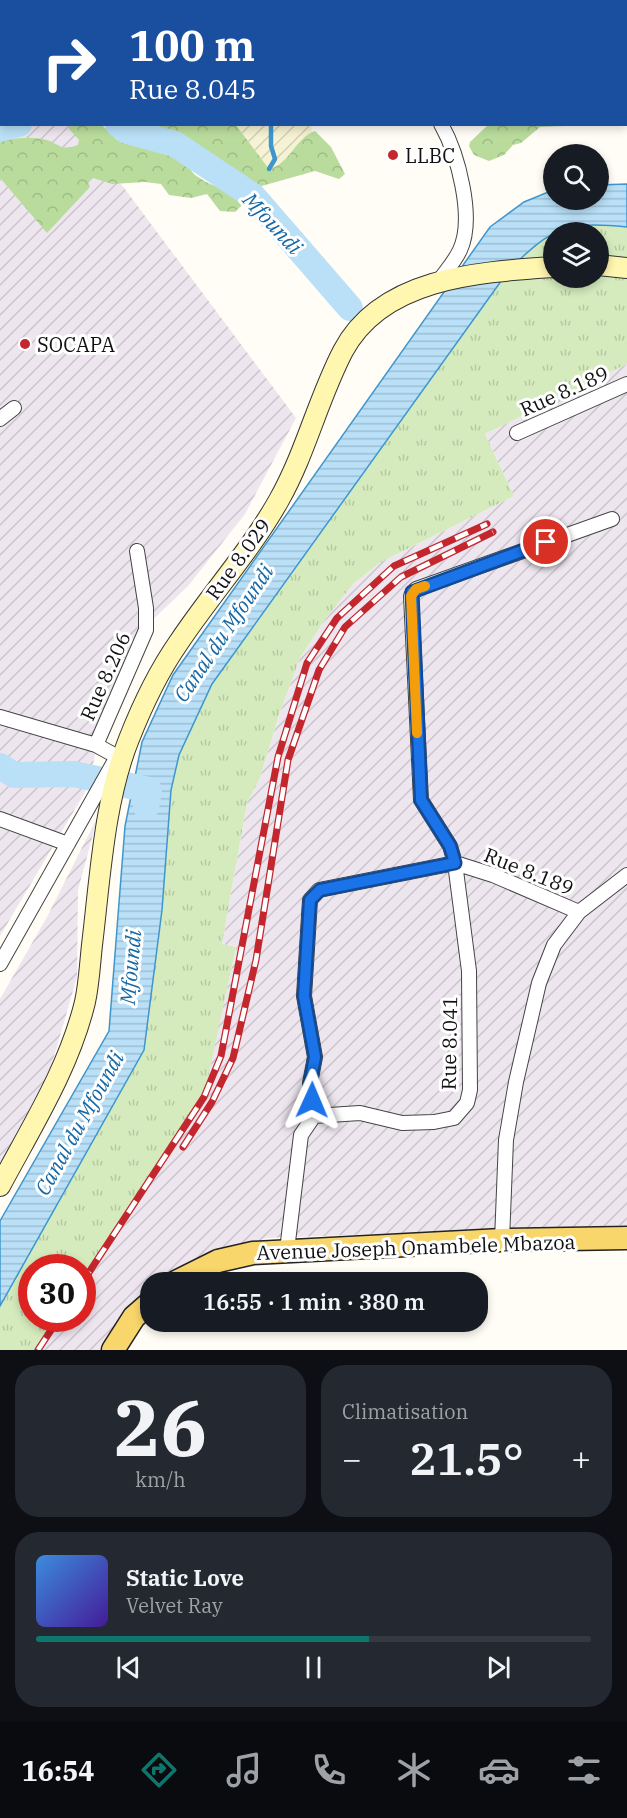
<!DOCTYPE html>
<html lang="fr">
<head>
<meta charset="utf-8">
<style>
	body { margin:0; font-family:"IBM Plex Serif",serif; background:#242831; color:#f1f3f6; height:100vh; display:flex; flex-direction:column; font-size:22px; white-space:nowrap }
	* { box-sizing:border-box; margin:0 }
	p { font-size:20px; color:#9ea1a6 }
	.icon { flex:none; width:33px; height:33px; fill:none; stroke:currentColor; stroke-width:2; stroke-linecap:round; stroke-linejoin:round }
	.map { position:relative; height:1350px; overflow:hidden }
	.details { display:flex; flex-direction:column; gap:15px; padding:15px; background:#0d0f14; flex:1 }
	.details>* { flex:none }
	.top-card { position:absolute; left:0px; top:0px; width:627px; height:126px; box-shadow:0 3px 9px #0003; background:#1a4fa0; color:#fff; overflow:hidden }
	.tools { position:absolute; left:543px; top:144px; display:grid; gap:12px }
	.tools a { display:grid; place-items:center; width:66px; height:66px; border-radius:50%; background:#171b24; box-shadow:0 3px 9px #0003; font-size:30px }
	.speed { position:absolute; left:18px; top:1254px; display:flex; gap:12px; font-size:30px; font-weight:700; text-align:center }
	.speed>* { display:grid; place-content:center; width:78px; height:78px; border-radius:50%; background:#171b24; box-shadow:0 3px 9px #0003; line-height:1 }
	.speed .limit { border:9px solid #d22; background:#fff; color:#111 }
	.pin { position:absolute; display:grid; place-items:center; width:51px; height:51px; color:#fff; margin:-26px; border:3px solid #fff; border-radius:50%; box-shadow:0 2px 6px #0007 }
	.me { position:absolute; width:66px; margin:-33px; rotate:1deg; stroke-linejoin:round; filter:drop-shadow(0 0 4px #0008) }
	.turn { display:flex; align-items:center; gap:21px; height:126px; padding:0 30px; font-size:27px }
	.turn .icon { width:78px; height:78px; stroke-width:2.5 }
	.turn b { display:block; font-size:42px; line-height:51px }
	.big { font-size:45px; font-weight:600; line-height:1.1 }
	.details .widget { flex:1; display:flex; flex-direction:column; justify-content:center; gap:9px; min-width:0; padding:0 21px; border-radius:24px; background:#242831 }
	.details .dial { align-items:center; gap:0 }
	.dial b { font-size:78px; line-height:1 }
	.song { display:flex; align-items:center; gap:18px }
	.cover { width:72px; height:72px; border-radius:9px; background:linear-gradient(135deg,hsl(210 70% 55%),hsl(260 70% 35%)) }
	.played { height:6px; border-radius:3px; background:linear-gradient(90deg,#0f766e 60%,#363941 60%) }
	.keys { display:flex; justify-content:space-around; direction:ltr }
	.heat { display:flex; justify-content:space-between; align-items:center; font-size:33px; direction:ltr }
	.details .tiles { flex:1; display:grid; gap:15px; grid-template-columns:1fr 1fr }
	.widget:last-child { grid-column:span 2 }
	.trip { position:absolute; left:140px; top:1272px; width:348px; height:60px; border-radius:24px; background:#171b24; box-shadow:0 3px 9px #0003; font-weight:600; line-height:60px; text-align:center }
	.dock { display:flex; height:96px; justify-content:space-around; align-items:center; background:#090b0e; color:#9ea1a6 }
	.dock .icon { width:42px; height:42px }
	.dock .on { color:#0f766e }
	.dock b { font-size:27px; color:#f1f3f6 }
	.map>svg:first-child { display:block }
	.industrial { fill:url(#industrial-furrows) }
	.farmland { fill:url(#farmland-furrows) }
	.grass { fill:url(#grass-tufts) }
	.forest { fill:url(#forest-crowns) }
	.water { fill:url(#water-rules); stroke:#3f96cf; stroke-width:1.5 }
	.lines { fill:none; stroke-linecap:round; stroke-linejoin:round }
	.stream { stroke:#3f96cf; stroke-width:4.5 }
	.river { stroke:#b9e0f7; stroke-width:26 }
	.minor-casing { stroke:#444; stroke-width:16 }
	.secondary-casing { stroke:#333; stroke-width:22 }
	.primary-casing { stroke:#222; stroke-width:25 }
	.minor { stroke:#fff; stroke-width:14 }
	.secondary { stroke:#fff6b0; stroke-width:20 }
	.primary { stroke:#f9d66b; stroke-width:22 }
	.rail-casing { stroke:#c4262e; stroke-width:7 }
	.rail { stroke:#fff; stroke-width:4.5; stroke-dasharray:14; stroke-linecap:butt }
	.route-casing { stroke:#114b97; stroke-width:15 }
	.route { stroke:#1a73e8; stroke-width:10 }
	.slow { stroke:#f59e0b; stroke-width:10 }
	.poi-dot { fill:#c4262e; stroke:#fff; stroke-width:2 }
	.labels { text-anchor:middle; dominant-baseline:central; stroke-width:6; stroke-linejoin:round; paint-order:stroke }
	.poi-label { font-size:20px; fill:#111; stroke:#fff; text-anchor:start }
	.street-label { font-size:20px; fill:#111; stroke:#fff }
	.water-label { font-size:21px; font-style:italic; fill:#1768a6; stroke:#fff }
</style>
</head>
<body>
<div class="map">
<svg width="627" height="1350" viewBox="0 0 627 1350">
	<defs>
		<pattern id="industrial-furrows" width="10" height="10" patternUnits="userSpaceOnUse" patternTransform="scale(1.5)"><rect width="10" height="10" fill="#eee6ef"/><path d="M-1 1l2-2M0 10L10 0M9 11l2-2" fill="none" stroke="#cbc4cc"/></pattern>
		<pattern id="farmland-furrows" width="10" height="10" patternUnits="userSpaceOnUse" patternTransform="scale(1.5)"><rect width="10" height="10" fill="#f6f3d4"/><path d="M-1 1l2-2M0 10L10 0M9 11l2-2" fill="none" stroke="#d2cfb5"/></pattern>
		<pattern id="grass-tufts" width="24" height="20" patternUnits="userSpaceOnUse" patternTransform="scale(1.5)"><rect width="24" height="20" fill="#d5ebbd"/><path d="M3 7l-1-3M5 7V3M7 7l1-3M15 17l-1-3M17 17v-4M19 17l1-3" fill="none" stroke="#b6c8a1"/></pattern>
		<pattern id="forest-crowns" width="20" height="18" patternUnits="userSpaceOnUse" patternTransform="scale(1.5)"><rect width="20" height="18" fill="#b9dc9c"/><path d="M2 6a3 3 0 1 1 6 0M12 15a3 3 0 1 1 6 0" fill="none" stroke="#9ebc85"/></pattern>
		<pattern id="water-rules" width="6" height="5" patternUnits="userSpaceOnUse" patternTransform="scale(1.5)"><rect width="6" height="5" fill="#b9e0f7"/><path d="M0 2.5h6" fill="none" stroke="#9ebfd3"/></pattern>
	</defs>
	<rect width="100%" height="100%" fill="#fffdf5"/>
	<path class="industrial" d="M19,125h58l219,293 -51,96 -57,72 -44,42 -39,82 -17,77 -88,149v-807z
		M627,364v861l-361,13 -97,44 -12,-3 -7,3v7l-41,61h-71l21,-31 23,-1 1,-35 95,-144 33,-78 25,-114 -14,-3 25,-141 13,-25 19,-63 21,-57 24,-37 29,-37 28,-22 133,-66 -29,-62z
		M98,816l-20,74 -1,87 -28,97 -49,89v-164l47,-82z"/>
	<path class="farmland" d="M236,125h75l1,6 -33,35 -10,3z"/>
	<path class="grass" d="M588,223l39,4v137l-142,70 29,62 -133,66 -28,22 -29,37 -24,37 -21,57 -19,63 -13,25 -25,141 14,3 -32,150 -121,186 -1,-15h-50v50l27,1 -21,31h-38v-44l144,-256 18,-140 9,-120 8,-35 33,-71 297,-414 25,-25 19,-11 1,44h44v-46h-43z"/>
	<path class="forest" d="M59,0h115v1l-114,1z
		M434,0h111l-112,1z
		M610,124l-70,3 -19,16 -8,2 -9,10 -15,6 -15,-6 -5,-9 1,-4 18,-17z
		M69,125h33l15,15 59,13 19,22 11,7 32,14 4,9 -7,7 -15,-1 -13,-17 -16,4 -22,-3 -8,-11 -16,-2 -33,2 -19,-6 -5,3 2,6 -43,46 -47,-55v-37c15,-3 33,-5 47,-1 15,5 12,11 31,5l1,-5 -10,-11z
		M137,125h99l33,44c21,-5 27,-32 46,-38l16,16 14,27 -6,5 -24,-8 -57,16 -48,-20 -24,-26 -29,-12z"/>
	<path class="water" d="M627,184v43c-61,-6 -75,0 -118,43l-297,414 -33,71 -8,35 -9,120 -18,140 -144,256v-85l109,-190 16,-205 17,-84 31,-67 317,-448 34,-25 29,-12 1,10h44l1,-15z"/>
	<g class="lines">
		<path class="stream" d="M269,169l6,-10 -4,-13v-22"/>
		<path class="river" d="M118,124l9,7 48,13 78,52 97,112
			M0,129l19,-5
			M0,766l14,9 60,-1 75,16 -3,17"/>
		<g class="minor-casing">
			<path id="minor" d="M363,0l1,2
				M439,281c7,-10 16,-20 21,-31 15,-32 -2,-96 -19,-126
				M0,419l14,-11
				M517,433l110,-49
				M0,717l96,28 20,11
				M96,745l50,-115v-22l-9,-57
				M0,819l68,25
				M579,912l-86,-37 -38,-12 -5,-17 -29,-46 -10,-204 5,-7 196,-70
				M0,964l118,-209
				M502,1240l4,-100 10,-58 23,-99 15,-38 25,-33 48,-37
				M287,1250l14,-115 13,-19 46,-3 42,10 32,-1 20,-4 13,-15 3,-13 -1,-119 -14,-108 -136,27 -9,10 -6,96 11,61 -5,26 4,33"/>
		</g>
		<g class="secondary-casing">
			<path id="secondary" d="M598,265l29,3
				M0,1186c32,-60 69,-118 85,-184 4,-18 5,-39 7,-57 8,-66 12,-144 37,-206 13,-33 29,-67 50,-97 32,-48 72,-92 100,-142 27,-48 39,-101 64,-149 39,-74 137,-79 211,-84"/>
		</g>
		<g class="primary-casing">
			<path id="primary" d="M176,1282l42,-21 35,-8 249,-13 125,-2
				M113,1350l21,-33 16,-14"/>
		</g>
		<use href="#minor" class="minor"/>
		<use href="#secondary" class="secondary"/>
		<use href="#primary" class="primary"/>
		<g class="rail-casing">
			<path id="rail" d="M183,1147l29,-45 21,-44 23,-98 32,-200 31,-90 26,-43 56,-50 92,-45
				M82,1283l122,-186 17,-41 57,-299 29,-94 30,-45 57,-52 93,-42
				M38,1350l21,-32"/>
		</g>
		<use href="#rail" class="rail"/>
	</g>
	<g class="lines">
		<g class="route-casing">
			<path id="route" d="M312,1100l-2,-17 5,-26 -11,-61 6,-96 10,-10 135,-27 -5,-17 -29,-46 -9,-208 134,-50"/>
		</g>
		<use href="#route" class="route"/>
		<path class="slow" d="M417,733l-6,-137 5,-7 9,-3"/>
	</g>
	<g class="poi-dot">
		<circle cx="393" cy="155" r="6"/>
		<circle cx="25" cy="344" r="6"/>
	</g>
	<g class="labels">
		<g class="poi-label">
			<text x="405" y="155">LLBC</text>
			<text x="37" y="344">SOCAPA</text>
		</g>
		<g class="street-label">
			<text transform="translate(564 391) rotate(-24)">Rue 8.189</text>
			<text transform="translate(238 559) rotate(-54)">Rue 8.029</text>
			<text transform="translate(105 676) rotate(-66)">Rue 8.206</text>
			<text transform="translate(529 871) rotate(22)">Rue 8.189</text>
			<text transform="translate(449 1043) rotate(-89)">Rue 8.041</text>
			<text transform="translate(416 1247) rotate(-2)">Avenue Joseph Onambele Mbazoa</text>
		</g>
		<g class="water-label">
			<text transform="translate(273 223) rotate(47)">Mfoundi</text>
			<text transform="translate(223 633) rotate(-56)">Canal du Mfoundi</text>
			<text transform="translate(130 967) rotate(-85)">Mfoundi</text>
			<text transform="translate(79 1123) rotate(-61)">Canal du Mfoundi</text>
		</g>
	</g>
</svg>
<div class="tools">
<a><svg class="icon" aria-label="search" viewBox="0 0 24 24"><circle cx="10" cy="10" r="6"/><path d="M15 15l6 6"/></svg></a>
<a><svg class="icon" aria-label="layers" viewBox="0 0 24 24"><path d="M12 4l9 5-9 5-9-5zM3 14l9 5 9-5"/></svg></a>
</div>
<div class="speed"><div class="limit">30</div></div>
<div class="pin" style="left:546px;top:542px;background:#d93025"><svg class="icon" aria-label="arrive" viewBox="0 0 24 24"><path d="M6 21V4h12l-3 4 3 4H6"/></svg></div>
<svg class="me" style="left:312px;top:1100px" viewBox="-20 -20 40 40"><path d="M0-17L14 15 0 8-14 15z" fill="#1a73e8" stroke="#fff" stroke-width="4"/></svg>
<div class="trip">16:55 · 1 min · 380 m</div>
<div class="top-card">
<div class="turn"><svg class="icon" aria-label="right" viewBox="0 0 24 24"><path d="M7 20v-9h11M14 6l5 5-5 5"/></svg><div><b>100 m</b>Rue 8.045</div></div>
</div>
</div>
<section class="details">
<div class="tiles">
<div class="widget dial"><b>26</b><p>km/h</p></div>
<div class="widget"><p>Climatisation</p>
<div class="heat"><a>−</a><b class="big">21.5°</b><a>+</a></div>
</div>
<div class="widget">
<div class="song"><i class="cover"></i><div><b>Static Love</b><p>Velvet Ray</p></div></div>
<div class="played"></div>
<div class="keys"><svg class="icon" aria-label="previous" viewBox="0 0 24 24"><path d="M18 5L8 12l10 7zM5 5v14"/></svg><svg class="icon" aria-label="pause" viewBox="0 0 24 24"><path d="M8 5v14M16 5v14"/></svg><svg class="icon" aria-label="next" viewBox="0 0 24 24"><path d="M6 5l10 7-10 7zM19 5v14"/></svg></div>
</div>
</div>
</section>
<nav class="dock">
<b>16:54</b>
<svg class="icon on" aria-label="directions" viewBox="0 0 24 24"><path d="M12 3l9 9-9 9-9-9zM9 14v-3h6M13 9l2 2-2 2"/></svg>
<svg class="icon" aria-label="music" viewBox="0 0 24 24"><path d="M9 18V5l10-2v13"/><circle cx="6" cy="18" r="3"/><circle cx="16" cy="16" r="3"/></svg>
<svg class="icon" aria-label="phone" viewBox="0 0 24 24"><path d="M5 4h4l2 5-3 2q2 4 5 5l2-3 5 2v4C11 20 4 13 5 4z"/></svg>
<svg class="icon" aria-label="climate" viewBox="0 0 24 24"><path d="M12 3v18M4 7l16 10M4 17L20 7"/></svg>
<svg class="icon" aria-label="car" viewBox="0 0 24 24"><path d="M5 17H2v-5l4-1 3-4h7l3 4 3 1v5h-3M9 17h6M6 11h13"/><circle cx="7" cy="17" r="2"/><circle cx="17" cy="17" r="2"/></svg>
<svg class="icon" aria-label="filters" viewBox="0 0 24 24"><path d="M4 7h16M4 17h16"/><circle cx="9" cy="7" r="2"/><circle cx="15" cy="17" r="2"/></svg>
</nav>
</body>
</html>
